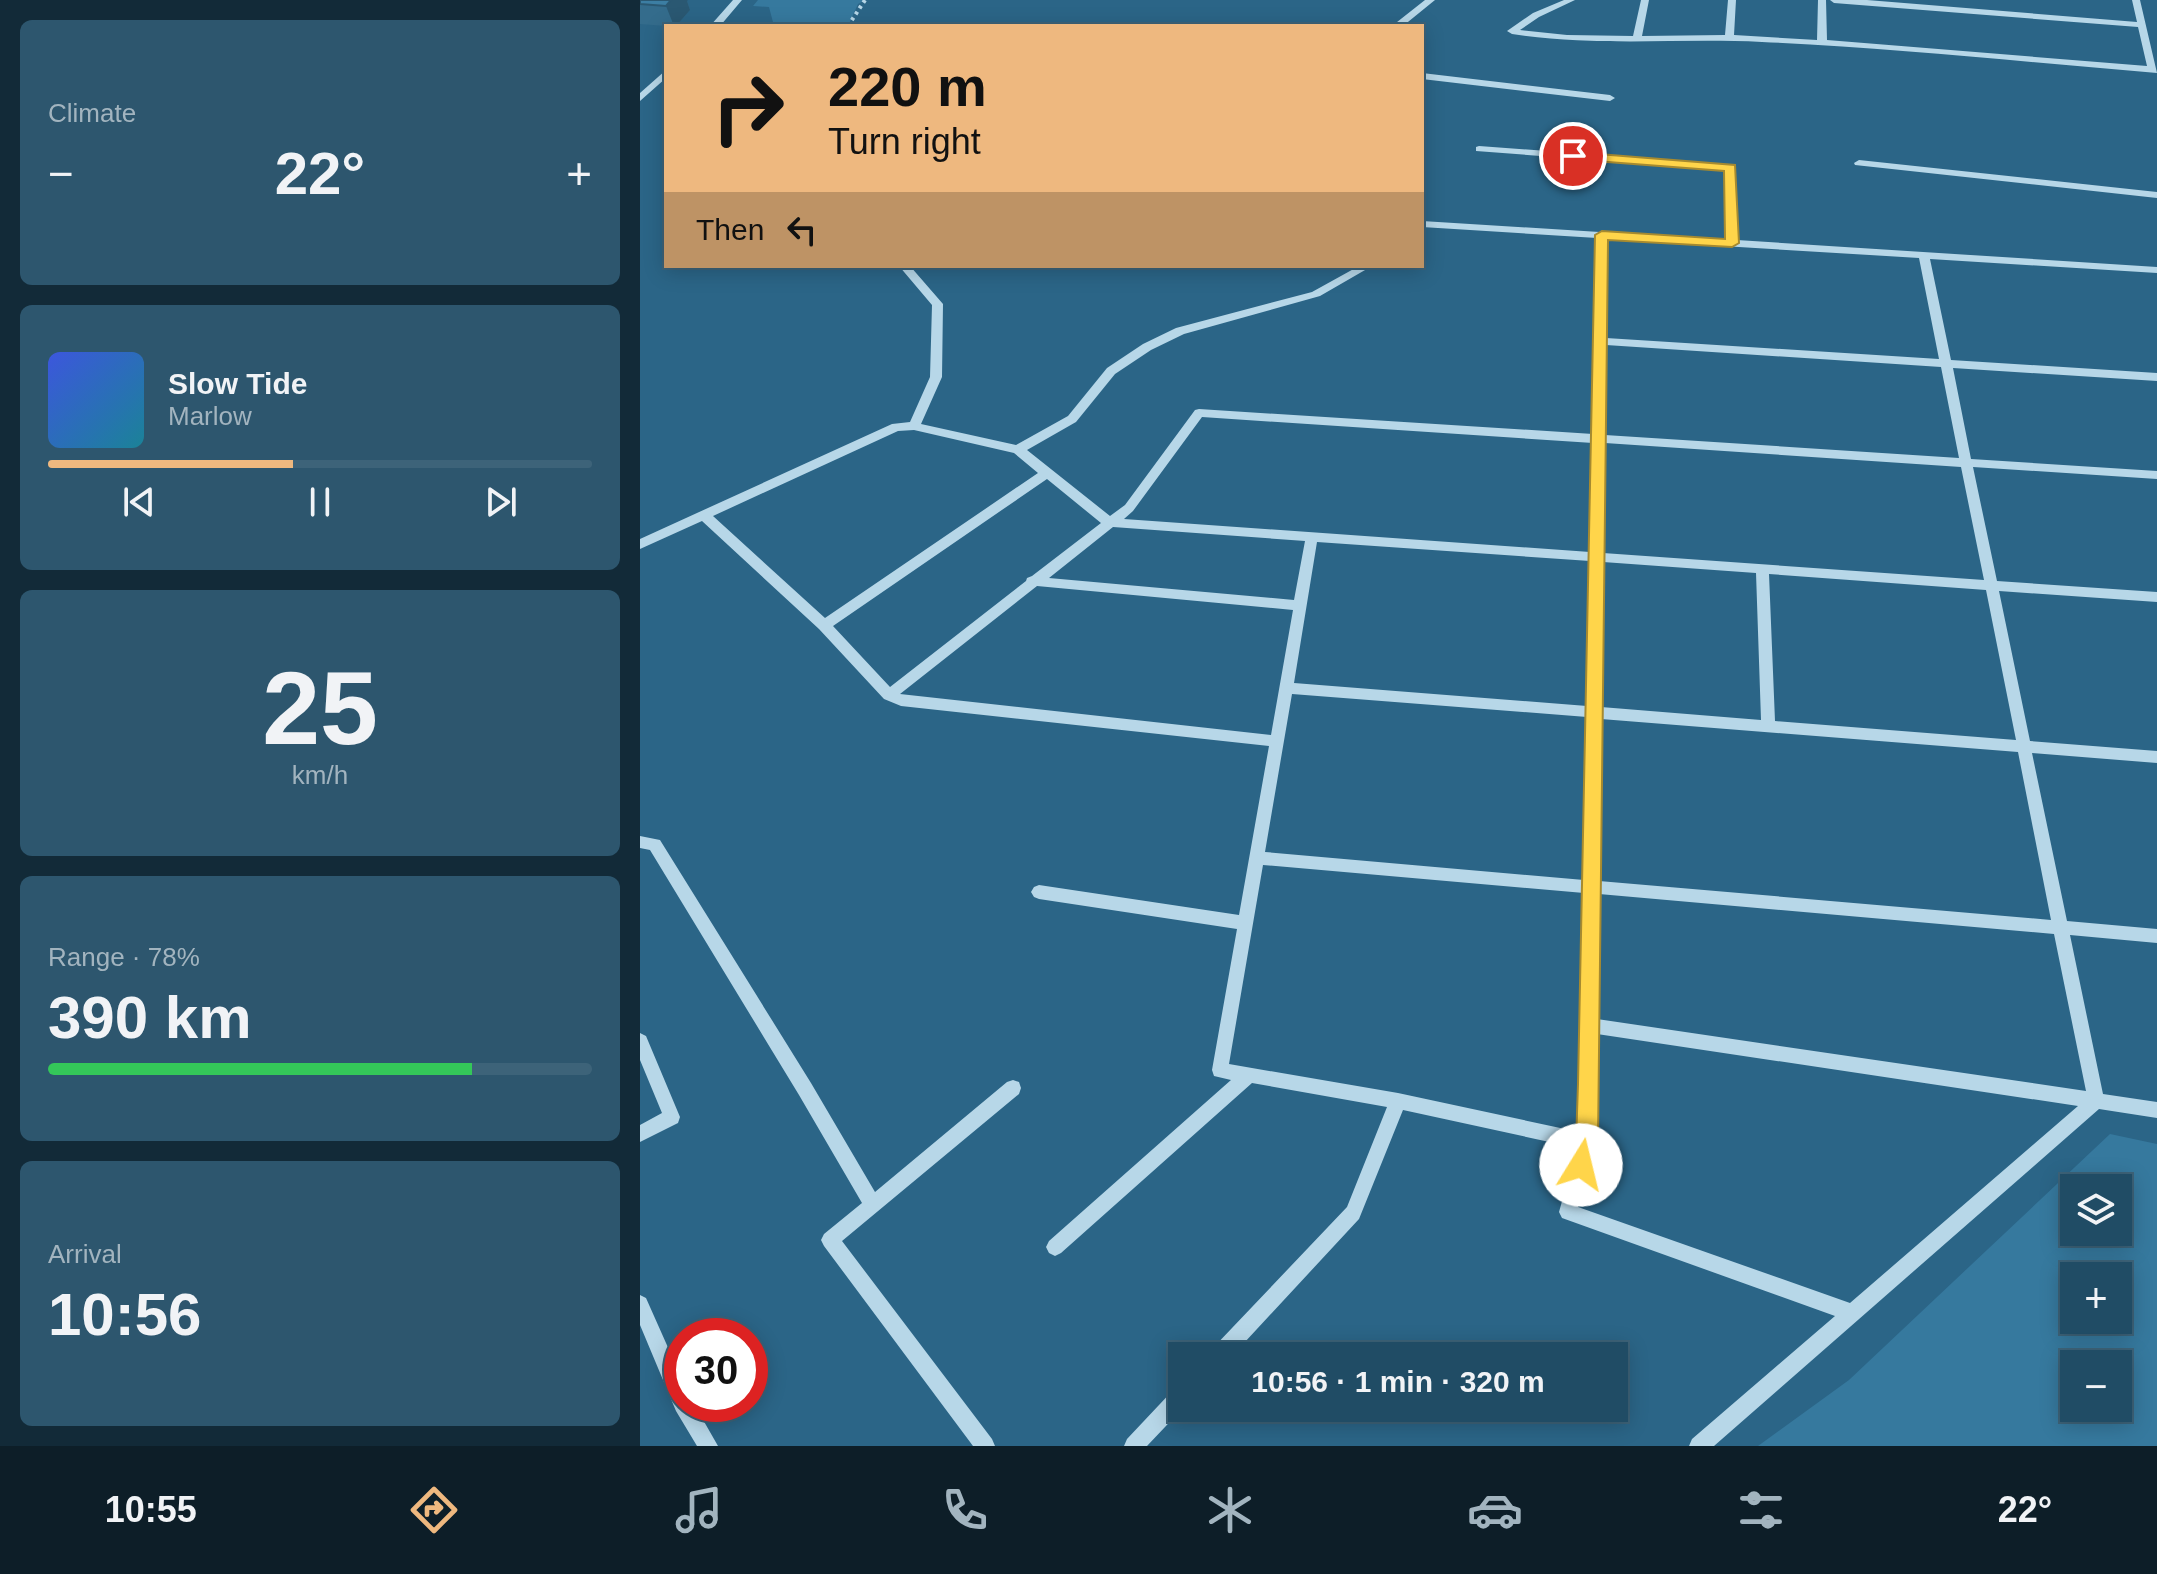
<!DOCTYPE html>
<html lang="en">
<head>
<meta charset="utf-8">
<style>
	body { margin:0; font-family:Arial,sans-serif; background:#2d566e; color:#f1f3f6; height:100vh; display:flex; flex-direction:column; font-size:30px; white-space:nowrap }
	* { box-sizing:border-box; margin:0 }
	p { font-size:26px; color:#a2b4bf }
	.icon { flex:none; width:44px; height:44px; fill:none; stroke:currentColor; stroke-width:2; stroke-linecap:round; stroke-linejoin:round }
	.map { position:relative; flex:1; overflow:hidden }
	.details { display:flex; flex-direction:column; gap:20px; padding:20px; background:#122a38; width:640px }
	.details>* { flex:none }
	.banner { position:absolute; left:24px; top:24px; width:760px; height:244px; border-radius:0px; box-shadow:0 4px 20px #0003,0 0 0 2px #3d6379; background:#eeb87f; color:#111; overflow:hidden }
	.fabs { position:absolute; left:1420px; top:1174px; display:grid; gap:16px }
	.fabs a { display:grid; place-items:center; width:72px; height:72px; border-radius:0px; background:#204c65; box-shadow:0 4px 20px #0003,0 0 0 2px #3d6379; font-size:40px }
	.speed { position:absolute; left:24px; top:1318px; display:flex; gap:16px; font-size:40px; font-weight:700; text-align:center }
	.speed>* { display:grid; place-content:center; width:104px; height:104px; border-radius:50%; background:#204c65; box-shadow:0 4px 20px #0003,0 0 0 2px #3d6379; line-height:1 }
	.speed .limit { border:12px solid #d22; background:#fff; color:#111 }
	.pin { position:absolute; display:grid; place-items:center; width:68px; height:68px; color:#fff; margin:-34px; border:4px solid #fff; border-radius:50%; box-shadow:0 2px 8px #0007 }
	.me { position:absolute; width:88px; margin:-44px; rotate:9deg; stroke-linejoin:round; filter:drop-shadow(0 0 6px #0008) }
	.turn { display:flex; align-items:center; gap:28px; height:168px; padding:0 32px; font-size:36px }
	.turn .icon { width:104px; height:104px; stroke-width:2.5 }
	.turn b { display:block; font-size:56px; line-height:68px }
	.then { display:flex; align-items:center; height:76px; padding:0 32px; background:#0003; gap:16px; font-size:30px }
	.big { font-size:60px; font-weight:800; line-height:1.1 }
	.details .widget { flex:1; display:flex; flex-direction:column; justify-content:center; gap:12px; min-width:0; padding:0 28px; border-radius:12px; background:#2d566e }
	.details .dial { align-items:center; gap:0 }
	.dial b { font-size:104px; line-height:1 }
	.song { display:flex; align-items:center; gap:24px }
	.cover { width:96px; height:96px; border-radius:12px; background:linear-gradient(135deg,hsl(230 70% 55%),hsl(190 70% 35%)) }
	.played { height:8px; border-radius:4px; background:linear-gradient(90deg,#eeb87f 45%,#3d6379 45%) }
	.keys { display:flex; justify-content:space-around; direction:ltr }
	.heat { display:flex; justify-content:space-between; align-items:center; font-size:44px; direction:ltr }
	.charge { height:12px; border-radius:6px; background:linear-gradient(90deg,#34c759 78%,#3d6379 0) }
	.trip { position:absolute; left:528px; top:1342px; width:460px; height:80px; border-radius:0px; background:#204c65; box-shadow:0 4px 20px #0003,0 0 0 2px #3d6379; font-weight:800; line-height:80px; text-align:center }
	.tabs { display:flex; height:128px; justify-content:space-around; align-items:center; background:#0d1e28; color:#a2b4bf }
	.tabs .icon { width:56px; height:56px }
	.tabs .active { color:#eeb87f }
	.tabs b { font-size:36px; color:#f1f3f6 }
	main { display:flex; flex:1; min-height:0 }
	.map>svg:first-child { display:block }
	.green { fill:#36799e; fill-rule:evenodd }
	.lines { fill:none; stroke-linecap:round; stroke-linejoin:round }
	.path { stroke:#b7d7e8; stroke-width:4; stroke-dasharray:3 4; stroke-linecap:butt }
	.minor { fill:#b7d7e8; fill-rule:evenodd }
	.wall { fill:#346c8c }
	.shaded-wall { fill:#2a5872 }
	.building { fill:#3c7ea3; stroke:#2a5872; stroke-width:2 }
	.route { fill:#ffd54a; stroke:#a68a30; stroke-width:2 }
</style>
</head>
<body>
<main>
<section class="details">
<div class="widget"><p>Climate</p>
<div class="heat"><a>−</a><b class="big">22°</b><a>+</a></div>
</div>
<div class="widget">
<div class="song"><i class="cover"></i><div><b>Slow Tide</b><p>Marlow</p></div></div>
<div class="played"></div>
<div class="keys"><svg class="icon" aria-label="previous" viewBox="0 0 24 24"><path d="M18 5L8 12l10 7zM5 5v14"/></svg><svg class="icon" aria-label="pause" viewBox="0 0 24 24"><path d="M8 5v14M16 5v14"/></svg><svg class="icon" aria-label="next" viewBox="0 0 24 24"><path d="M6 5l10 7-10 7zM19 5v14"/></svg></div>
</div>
<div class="widget dial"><b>25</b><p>km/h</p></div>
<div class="widget"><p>Range · 78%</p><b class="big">390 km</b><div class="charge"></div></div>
<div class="widget"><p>Arrival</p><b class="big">10:56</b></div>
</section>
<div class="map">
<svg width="1517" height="1446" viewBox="0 0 1517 1446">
	<rect width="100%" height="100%" fill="#2b6587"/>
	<path class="green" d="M118,0h107l-7,4 -10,22h-74l-5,-19 -16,-1z
		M1470,1134l47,10v302h-399l91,-66zM1434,1188h44v44h-44zM1434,1276h44v44h-44zM1434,1364h44v44h-44z"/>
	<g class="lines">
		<path class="path" d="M208,26l17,-26"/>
		<path class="minor" d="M93,0h9l-22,26h-10z
			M785,0h10l-32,26h-11z
			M924,0h11l-36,17 -19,13 47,5 66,1 8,-36h8l-7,36 83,-1 3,-35h8l-2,35 83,5 1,-40h8l1,40 320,26 -9,-39 -304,-24 -4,-3h37l270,22 -5,-22h8l17,73c-132,-11 -263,-25 -395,-31 -84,-4 -167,5 -250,-8l-5,-3 26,-18z
			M26,70v8l-26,23v-8z
			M782,73l188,22 5,3 -5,3 -188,-22z
			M839,146l255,19 3,75 420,27v6l-227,-14 21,101 206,13v8l-204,-13 18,91 186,12v8l-184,-12 24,114 160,11v10l-158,-11 31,150 127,10v12l-125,-10 35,168 90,8v14l-87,-8 33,159 54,8v16l-58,-9 -385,337h-25l3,-7 143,-123 -273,-98 -3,-6 18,-64 -174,-38 -44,109 -127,137h-22l2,-7 135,-142 40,-100 -135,-24 -191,170 -6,3 -6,-3 -3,-6 3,-6 182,-161 -17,-4 -2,-6 25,-141 -198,-30 -5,-2 -3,-5 3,-5 5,-2 200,30 30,-169 -368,-40 -17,-7 -65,-70 -117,-108 -62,28v-10l252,-115 18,-2 20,-45 2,-72 -33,-39h11l33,38 -1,73 -21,47 95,21 52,-29 39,-48 36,-24 33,-16 136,-36 47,-26h13l-52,30 -136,38 -33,16 -36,24 -39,48 -49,28 83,66 15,-11 70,-95 4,-1 394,25 2,-90 -3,-3 3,-3 2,-100 -175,-11v-6l305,19 -2,-70 -249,-19v-4zM967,239l312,19 20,101 -333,-21zM966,345l335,22 18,91 -354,-23zM562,417l391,26 -3,109 -466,-33 9,-8zM274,430l100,23 24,20 -213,145 -112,-102 185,-85zM965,443l356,24 23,113 -381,-27zM407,479l54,44 -69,53 -5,2 -1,3 -136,106 -57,-61zM473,527l192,14 -11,59 -245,-22zM677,542l273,19 -3,145 -293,-23zM963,562l153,11 5,147 -160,-13zM1129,574l217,16 30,150 -241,-19zM397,586l256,24 -22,125 -371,-41zM652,694l295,23 -3,163 -319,-28zM961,719l417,33 33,168 -452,-39zM623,865l321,28 -5,239 -181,-39 -169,-29zM959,894l455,40 32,157 -489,-72zM957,1034l481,72 -228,197 -272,-96 18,-65z
			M1219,160l298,32v6l-302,-33 -1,-2z
			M0,836l20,4 151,243 64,109 132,-110 6,-2 6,2 2,6 -2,6 -177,147 150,198 3,7h-22l-149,-200 -3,-6 3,-6 38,-31 -63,-108 -149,-245 -10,-2z
			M0,1033l6,3 34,81 -2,6 -38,19v-17l22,-12 -22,-53z
			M0,1295l6,3 36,81v25h12l24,42h-21l-21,-35 -36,-86z
			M542,1386l1,22 -36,38h-23l3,-7 48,-51z"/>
	</g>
	<path class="wall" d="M0,0l47,1 3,9 -14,16h-10l-26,-2z"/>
	<path class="shaded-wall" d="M31,0h17l-1,1 3,9 -14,16h-2l-8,-20z"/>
	<path class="building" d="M0,0h31l-5,6 -26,-2z"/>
	<path class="route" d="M933,152l162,13 4,78 -7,4 -124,-7 -10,902 -9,31 -8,3 -8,-3 -3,-8 6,-23 2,-58 17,-849 7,-4 123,8 -1,-68 -155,-12 -2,-3z"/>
</svg>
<div class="fabs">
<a><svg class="icon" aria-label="layers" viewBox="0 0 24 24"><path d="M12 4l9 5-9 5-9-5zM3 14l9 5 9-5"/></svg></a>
<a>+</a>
<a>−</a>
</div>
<div class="speed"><div class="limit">30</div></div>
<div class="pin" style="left:933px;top:156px;background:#d93025"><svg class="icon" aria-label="arrive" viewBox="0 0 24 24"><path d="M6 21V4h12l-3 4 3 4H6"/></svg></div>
<svg class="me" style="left:941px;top:1165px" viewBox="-20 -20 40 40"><circle r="19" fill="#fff"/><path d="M0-13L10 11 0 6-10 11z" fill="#ffd54a"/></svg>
<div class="trip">10:56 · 1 min · 320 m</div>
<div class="banner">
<div class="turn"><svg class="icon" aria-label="right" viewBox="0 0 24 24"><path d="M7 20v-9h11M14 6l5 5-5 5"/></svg><div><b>220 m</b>Turn right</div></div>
<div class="then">Then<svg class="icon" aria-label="left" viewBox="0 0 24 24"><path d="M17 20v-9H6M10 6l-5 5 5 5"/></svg></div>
</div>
</div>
</main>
<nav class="tabs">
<b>10:55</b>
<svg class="icon active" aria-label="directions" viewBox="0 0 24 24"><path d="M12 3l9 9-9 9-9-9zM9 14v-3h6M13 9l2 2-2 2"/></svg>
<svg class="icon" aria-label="music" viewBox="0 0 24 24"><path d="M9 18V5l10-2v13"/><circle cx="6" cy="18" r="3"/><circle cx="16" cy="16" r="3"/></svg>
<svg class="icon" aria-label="phone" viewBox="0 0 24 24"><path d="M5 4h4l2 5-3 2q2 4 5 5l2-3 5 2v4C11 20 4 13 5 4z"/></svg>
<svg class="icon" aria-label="climate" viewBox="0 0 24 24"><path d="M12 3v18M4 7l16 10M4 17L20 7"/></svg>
<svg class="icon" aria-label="car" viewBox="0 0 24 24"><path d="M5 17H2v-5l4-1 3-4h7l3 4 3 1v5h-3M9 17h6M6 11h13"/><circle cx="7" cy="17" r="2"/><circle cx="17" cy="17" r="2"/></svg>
<svg class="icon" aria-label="filters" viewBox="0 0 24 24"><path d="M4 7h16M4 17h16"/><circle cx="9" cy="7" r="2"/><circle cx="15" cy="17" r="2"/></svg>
<b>22°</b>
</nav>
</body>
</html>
